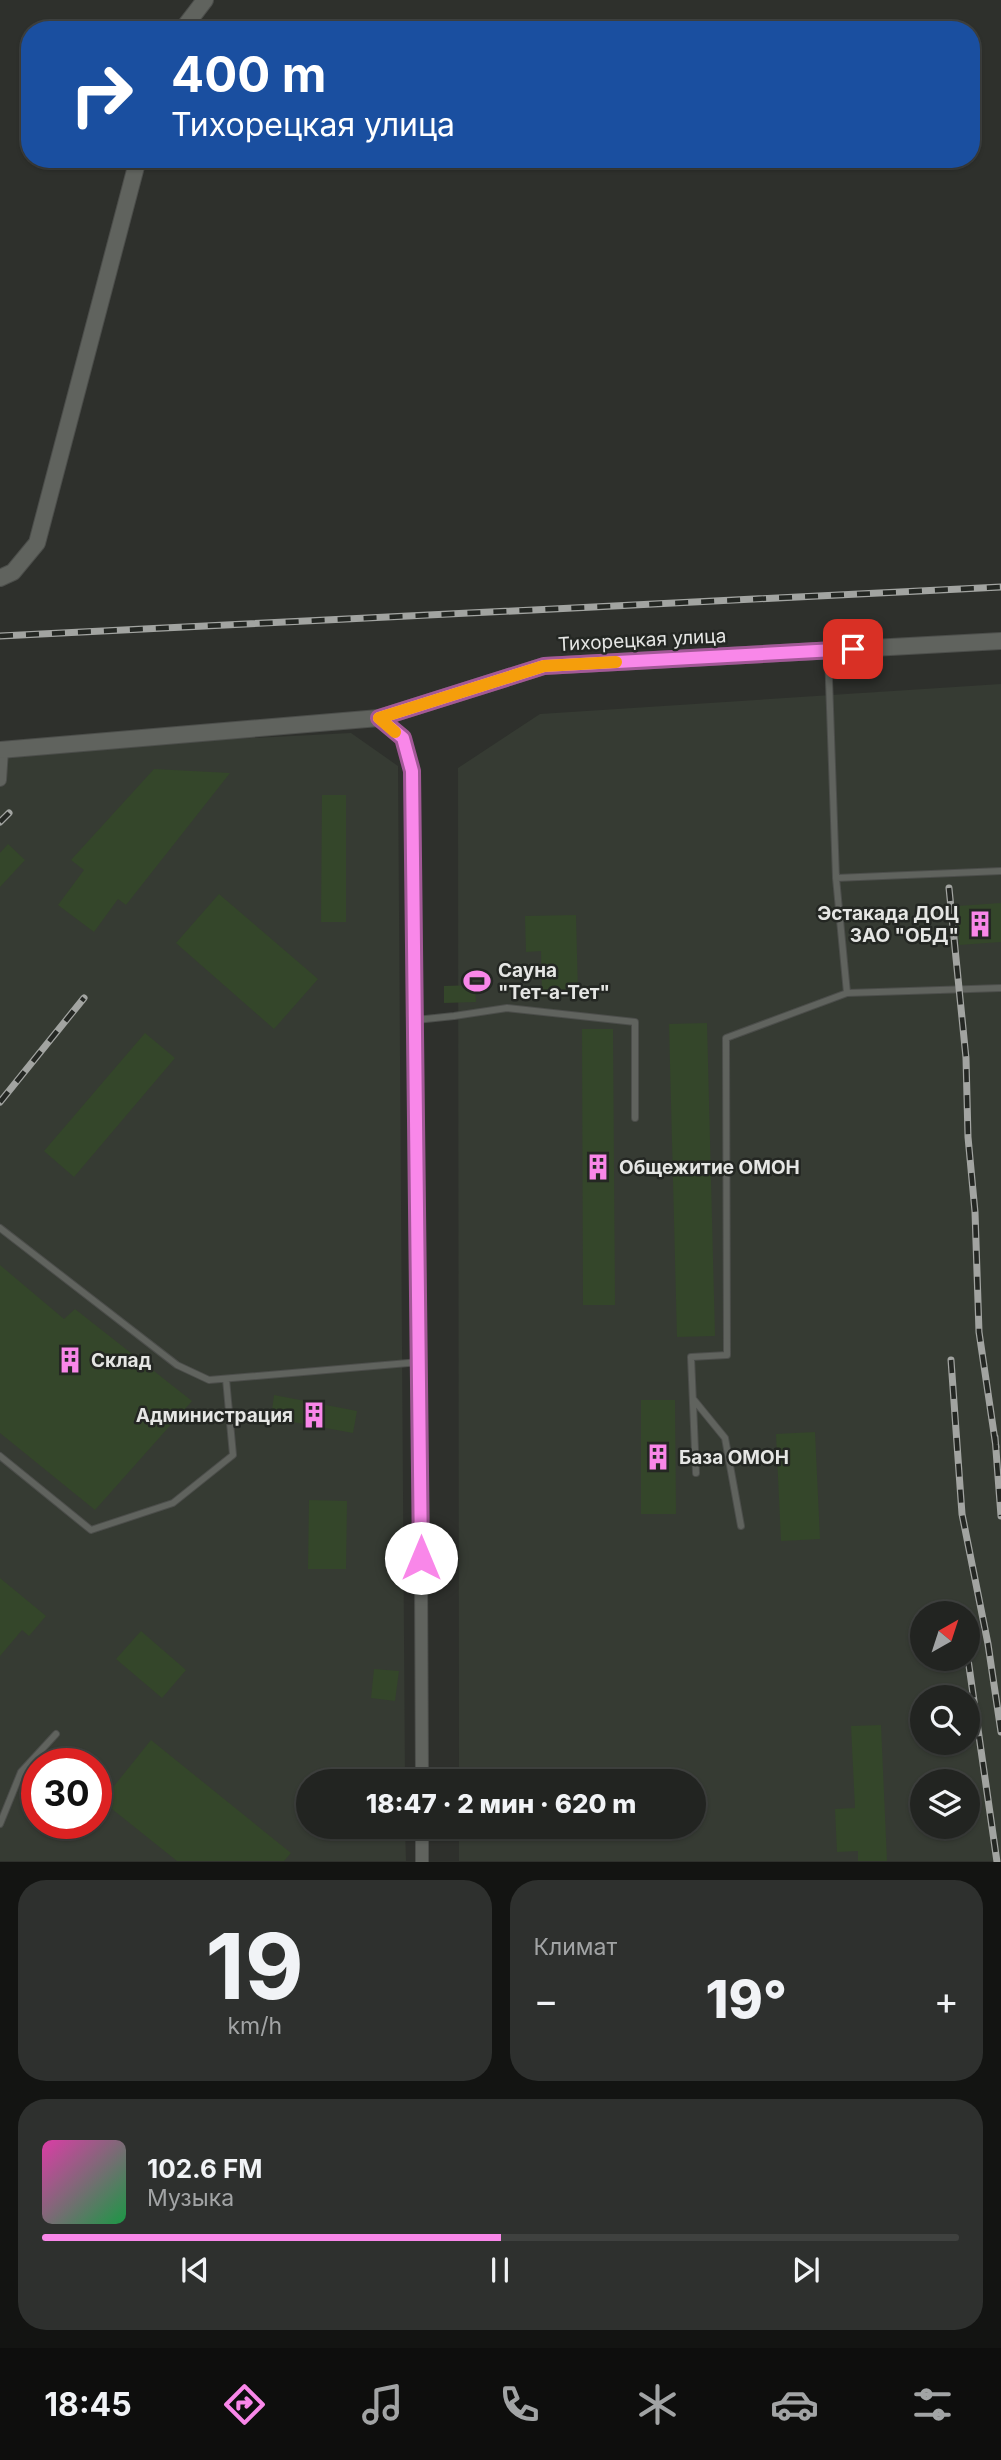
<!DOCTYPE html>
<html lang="ru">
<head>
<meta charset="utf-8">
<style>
	body { margin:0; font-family:Inter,sans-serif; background:#2e302e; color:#f1f3f6; height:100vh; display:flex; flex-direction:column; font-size:26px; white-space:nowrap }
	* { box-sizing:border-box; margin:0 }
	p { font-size:23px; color:#a2a4a5 }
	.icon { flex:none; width:38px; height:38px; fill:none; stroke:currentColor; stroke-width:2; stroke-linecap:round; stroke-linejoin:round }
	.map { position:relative; height:1862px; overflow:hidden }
	.details { display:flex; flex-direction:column; gap:18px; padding:18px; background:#131412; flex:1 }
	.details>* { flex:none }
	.guide { position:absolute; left:21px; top:21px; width:959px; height:147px; border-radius:28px; box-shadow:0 2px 5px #0004,0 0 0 2px #3f413f; background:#1a4fa0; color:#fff; overflow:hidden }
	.needle { width:46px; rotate:39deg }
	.fabs { position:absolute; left:910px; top:1601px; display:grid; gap:14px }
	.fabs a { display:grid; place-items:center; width:70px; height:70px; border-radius:50%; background:#222421; box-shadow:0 2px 5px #0004,0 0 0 2px #3f413f; font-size:35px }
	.speed { position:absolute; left:21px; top:1748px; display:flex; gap:14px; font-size:35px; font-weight:700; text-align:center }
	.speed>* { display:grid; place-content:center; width:91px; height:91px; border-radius:50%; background:#222421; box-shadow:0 2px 5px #0004,0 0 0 2px #3f413f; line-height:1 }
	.speed .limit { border:10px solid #d22; background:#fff; color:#111 }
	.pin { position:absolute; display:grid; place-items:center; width:60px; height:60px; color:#fff; margin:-30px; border-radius:14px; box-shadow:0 4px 10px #0006 }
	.me { position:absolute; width:77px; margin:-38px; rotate:0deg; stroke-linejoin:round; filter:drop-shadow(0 0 5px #0008) }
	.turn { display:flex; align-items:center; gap:24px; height:147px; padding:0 35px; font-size:32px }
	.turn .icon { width:91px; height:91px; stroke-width:2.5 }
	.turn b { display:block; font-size:49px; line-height:60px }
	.big { font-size:52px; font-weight:800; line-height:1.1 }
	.details .tile { flex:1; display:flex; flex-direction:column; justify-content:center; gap:10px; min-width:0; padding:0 24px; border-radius:28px; background:#2e302e }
	.details .dial { align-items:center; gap:0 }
	.dial b { font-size:91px; line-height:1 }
	.song { display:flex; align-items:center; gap:21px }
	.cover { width:84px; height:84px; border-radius:10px; background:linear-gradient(135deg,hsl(320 70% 55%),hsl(140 70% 35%)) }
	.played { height:7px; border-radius:4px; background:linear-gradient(90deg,#f987e9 50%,#3f413f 50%) }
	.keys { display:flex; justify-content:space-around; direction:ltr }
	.heat { display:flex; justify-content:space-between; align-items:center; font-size:38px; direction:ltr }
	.details .tiles { flex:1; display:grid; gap:18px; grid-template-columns:1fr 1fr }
	.tile:last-child { grid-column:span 2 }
	.trip { position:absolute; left:296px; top:1769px; width:410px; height:70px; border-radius:35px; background:#222421; box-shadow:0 2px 5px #0004,0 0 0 2px #3f413f; font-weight:800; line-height:70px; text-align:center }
	.menu { display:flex; height:112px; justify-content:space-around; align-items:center; background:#0e0e0d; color:#a2a4a5 }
	.menu .icon { width:49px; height:49px }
	.menu .selected { color:#f987e9 }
	.menu b { font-size:32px; color:#f1f3f6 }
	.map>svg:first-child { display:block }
	.built { fill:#363b33; fill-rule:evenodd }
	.building { fill:#34462a }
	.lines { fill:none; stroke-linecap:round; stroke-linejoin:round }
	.service-casing { stroke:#4c4e4b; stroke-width:8 }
	.minor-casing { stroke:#4c4e4b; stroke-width:14 }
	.tertiary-casing { stroke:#4c4e4b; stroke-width:18 }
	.service { stroke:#60635e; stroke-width:6 }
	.minor { stroke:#60635e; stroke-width:12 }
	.tertiary { stroke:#60635e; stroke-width:16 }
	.rail-casing { stroke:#a2a4a1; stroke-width:7 }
	.rail { stroke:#242723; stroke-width:4.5; stroke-dasharray:13; stroke-linecap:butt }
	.route-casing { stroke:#a25897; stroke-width:18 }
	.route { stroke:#f987e9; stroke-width:12 }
	.slow { stroke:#f59e0b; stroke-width:12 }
	.labels { text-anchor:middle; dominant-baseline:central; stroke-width:5; stroke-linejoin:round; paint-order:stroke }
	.street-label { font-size:19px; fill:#e5e6e4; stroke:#242723 }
	.poi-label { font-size:19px; font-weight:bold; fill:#e5e6e4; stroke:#242723; text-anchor:start }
</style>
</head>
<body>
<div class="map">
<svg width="1001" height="1862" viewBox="0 0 1001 1862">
	<rect width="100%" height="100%" fill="#2e302c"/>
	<path class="built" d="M1001,684v1177h-542v-34h234v-45l-234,-1 -1,-1013 82,-54zM922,1614h46v45h-46zM922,1698h46v45h-46zM922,1782h46v45h-46z
		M351,733l47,33 7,1015 -97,1v45h97l1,34h-406v-1110zM37,1764h59v60h-59z"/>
	<path class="building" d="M154,769l76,4 -104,132 -8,-6 -24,33 -36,-27 26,-35 -13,-10z
		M322,795h24v127h-25z
		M8,844l17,16 -25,27v-34z
		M219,894l99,85 -44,50 -98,-86z
		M1001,903v39l-42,3 -2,-39z
		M576,915l2,79h-36l-1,-43 -15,1 -1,-36z
		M475,985l1,17 -32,1v-17z
		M707,1023l8,313 -38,1 -8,-313z
		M582,1029h31l2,276h-32z
		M145,1033l30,25 -101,119 -30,-26z
		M0,1265l64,54 11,-10 117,92 -97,109 -95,-77z
		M274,1395l83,16 -4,22 -82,-15z
		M641,1400h34l1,114h-35z
		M815,1432l5,107 -39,2 -5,-107z
		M309,1500l38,1 -1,68h-38z
		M0,1578l46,38 -17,20 -7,-6 -22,26z
		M141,1631l45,39 -24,28 -46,-39z
		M374,1669l25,2 -4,30 -24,-3z
		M881,1725l6,136h-29v-10l-21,1 -2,-43 20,-1 -4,-82z
		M151,1740l140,113 -7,8h-107l-75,-60z"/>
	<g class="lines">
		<g class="service-casing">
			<path id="service" d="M836,878l165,-7
				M847,993l154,-5
				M416,1020l38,-4 53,-8 128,14v96
				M0,1228l177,137 32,15 211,-18
				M694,1400l31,38 16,88
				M0,1456l91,74 82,-27 60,-48 -7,-76
				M696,1473l-5,-116 36,-2 -1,-317 121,-45 -11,-115 -8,-226
				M0,1824l21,-52 35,-38"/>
		</g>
		<g class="minor-casing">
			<path id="minor" d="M379,718l24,20 9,33 8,591 2,420
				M0,780l2,-30
				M422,1827v35"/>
		</g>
		<g class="tertiary-casing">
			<path id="tertiary" d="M182,30l23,-30
				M0,578l13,-6 24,-29 101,-384
				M0,750l379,-32 165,-52 457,-25"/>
		</g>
		<use href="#service" class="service"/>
		<use href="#minor" class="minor"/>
		<use href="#tertiary" class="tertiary"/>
		<g class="rail-casing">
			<path id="rail" d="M0,636l1001,-49
				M0,822l9,-9
				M949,888l17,170 2,79 7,75 4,120 17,115
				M0,1102l84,-104
				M951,1360l11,154 26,130 13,88
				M995,1437l6,79
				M968,1659l29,203"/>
		</g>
		<use href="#rail" class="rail"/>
	</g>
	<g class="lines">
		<g class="route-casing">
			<path id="route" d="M421,1558l-9,-787 -9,-33 -24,-20 165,-52 309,-17"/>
		</g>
		<use href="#route" class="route"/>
		<path class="slow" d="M395,732l-16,-14 165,-52 72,-4"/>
	</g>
	<defs>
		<g id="building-bare" transform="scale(2.1)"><path d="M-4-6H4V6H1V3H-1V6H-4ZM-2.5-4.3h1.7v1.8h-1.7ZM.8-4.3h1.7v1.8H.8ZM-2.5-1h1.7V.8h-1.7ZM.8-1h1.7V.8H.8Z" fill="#f987e9" stroke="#242723" stroke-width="2.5" paint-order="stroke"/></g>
		<g id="stadium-bare" transform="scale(2.1)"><path d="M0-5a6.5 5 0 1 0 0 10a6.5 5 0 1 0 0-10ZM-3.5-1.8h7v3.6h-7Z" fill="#f987e9" stroke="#242723" stroke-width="2.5" paint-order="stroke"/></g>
	</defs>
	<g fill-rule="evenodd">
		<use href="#building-bare" x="980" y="924"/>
		<use href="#stadium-bare" x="477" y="981"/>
		<use href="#building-bare" x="598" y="1167"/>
		<use href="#building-bare" x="70" y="1360"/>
		<use href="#building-bare" x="314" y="1415"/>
		<use href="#building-bare" x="658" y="1457"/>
	</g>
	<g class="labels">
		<g class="street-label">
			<text transform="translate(642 640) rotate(-3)">Тихорецкая улица</text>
		</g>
		<g class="poi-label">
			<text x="959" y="913" text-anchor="end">Эстакада ДОЦ<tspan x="959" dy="22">ЗАО "ОБД"</tspan></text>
			<text x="498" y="970">Сауна<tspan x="498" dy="22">"Тет-а-Тет"</tspan></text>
			<text x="619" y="1167">Общежитие ОМОН</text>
			<text x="91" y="1360">Склад</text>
			<text x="293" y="1415" text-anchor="end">Администрация</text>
			<text x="679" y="1457">База ОМОН</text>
		</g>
	</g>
</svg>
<div class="fabs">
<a><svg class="needle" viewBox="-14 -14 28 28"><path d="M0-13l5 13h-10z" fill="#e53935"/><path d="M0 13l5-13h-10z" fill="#a2a4a5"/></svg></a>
<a><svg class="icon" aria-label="search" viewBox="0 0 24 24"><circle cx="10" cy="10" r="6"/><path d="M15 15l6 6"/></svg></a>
<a><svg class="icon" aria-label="layers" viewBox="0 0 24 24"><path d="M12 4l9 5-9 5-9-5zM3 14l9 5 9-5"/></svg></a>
</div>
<div class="speed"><div class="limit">30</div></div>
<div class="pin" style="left:853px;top:649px;background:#d93025"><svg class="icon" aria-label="arrive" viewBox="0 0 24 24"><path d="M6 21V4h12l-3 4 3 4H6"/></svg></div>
<svg class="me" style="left:421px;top:1558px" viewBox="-20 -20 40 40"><circle r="19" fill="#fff"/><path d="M0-13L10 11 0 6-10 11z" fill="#f987e9"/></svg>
<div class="trip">18:47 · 2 мин · 620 m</div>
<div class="guide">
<div class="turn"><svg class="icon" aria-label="right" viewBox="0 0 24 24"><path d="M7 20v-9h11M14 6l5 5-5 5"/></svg><div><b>400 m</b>Тихорецкая улица</div></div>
</div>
</div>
<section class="details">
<div class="tiles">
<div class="tile dial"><b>19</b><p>km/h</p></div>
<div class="tile"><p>Климат</p>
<div class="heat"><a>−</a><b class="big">19°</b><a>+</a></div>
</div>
<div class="tile">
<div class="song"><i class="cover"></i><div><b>102.6 FM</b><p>Музыка</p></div></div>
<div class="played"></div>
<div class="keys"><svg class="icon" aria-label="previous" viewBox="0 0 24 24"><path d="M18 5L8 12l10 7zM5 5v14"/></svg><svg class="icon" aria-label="pause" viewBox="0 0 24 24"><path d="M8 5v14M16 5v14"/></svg><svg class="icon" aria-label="next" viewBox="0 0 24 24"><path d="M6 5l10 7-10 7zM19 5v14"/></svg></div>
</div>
</div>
</section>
<nav class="menu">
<b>18:45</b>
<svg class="icon selected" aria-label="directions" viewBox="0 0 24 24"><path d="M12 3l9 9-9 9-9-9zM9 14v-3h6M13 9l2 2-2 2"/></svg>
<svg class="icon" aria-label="music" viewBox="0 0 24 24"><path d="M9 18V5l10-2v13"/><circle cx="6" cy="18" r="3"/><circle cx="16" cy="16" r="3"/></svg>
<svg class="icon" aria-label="phone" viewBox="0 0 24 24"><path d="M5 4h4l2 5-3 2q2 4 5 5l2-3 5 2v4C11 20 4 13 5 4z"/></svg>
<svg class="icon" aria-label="climate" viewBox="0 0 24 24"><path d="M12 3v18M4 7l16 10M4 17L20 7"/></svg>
<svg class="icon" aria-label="car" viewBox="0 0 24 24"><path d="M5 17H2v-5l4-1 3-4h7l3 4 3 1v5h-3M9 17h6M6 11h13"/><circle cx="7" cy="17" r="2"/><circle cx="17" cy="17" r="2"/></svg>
<svg class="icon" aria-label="filters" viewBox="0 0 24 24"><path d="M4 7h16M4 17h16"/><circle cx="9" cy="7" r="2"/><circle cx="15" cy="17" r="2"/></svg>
</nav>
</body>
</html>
